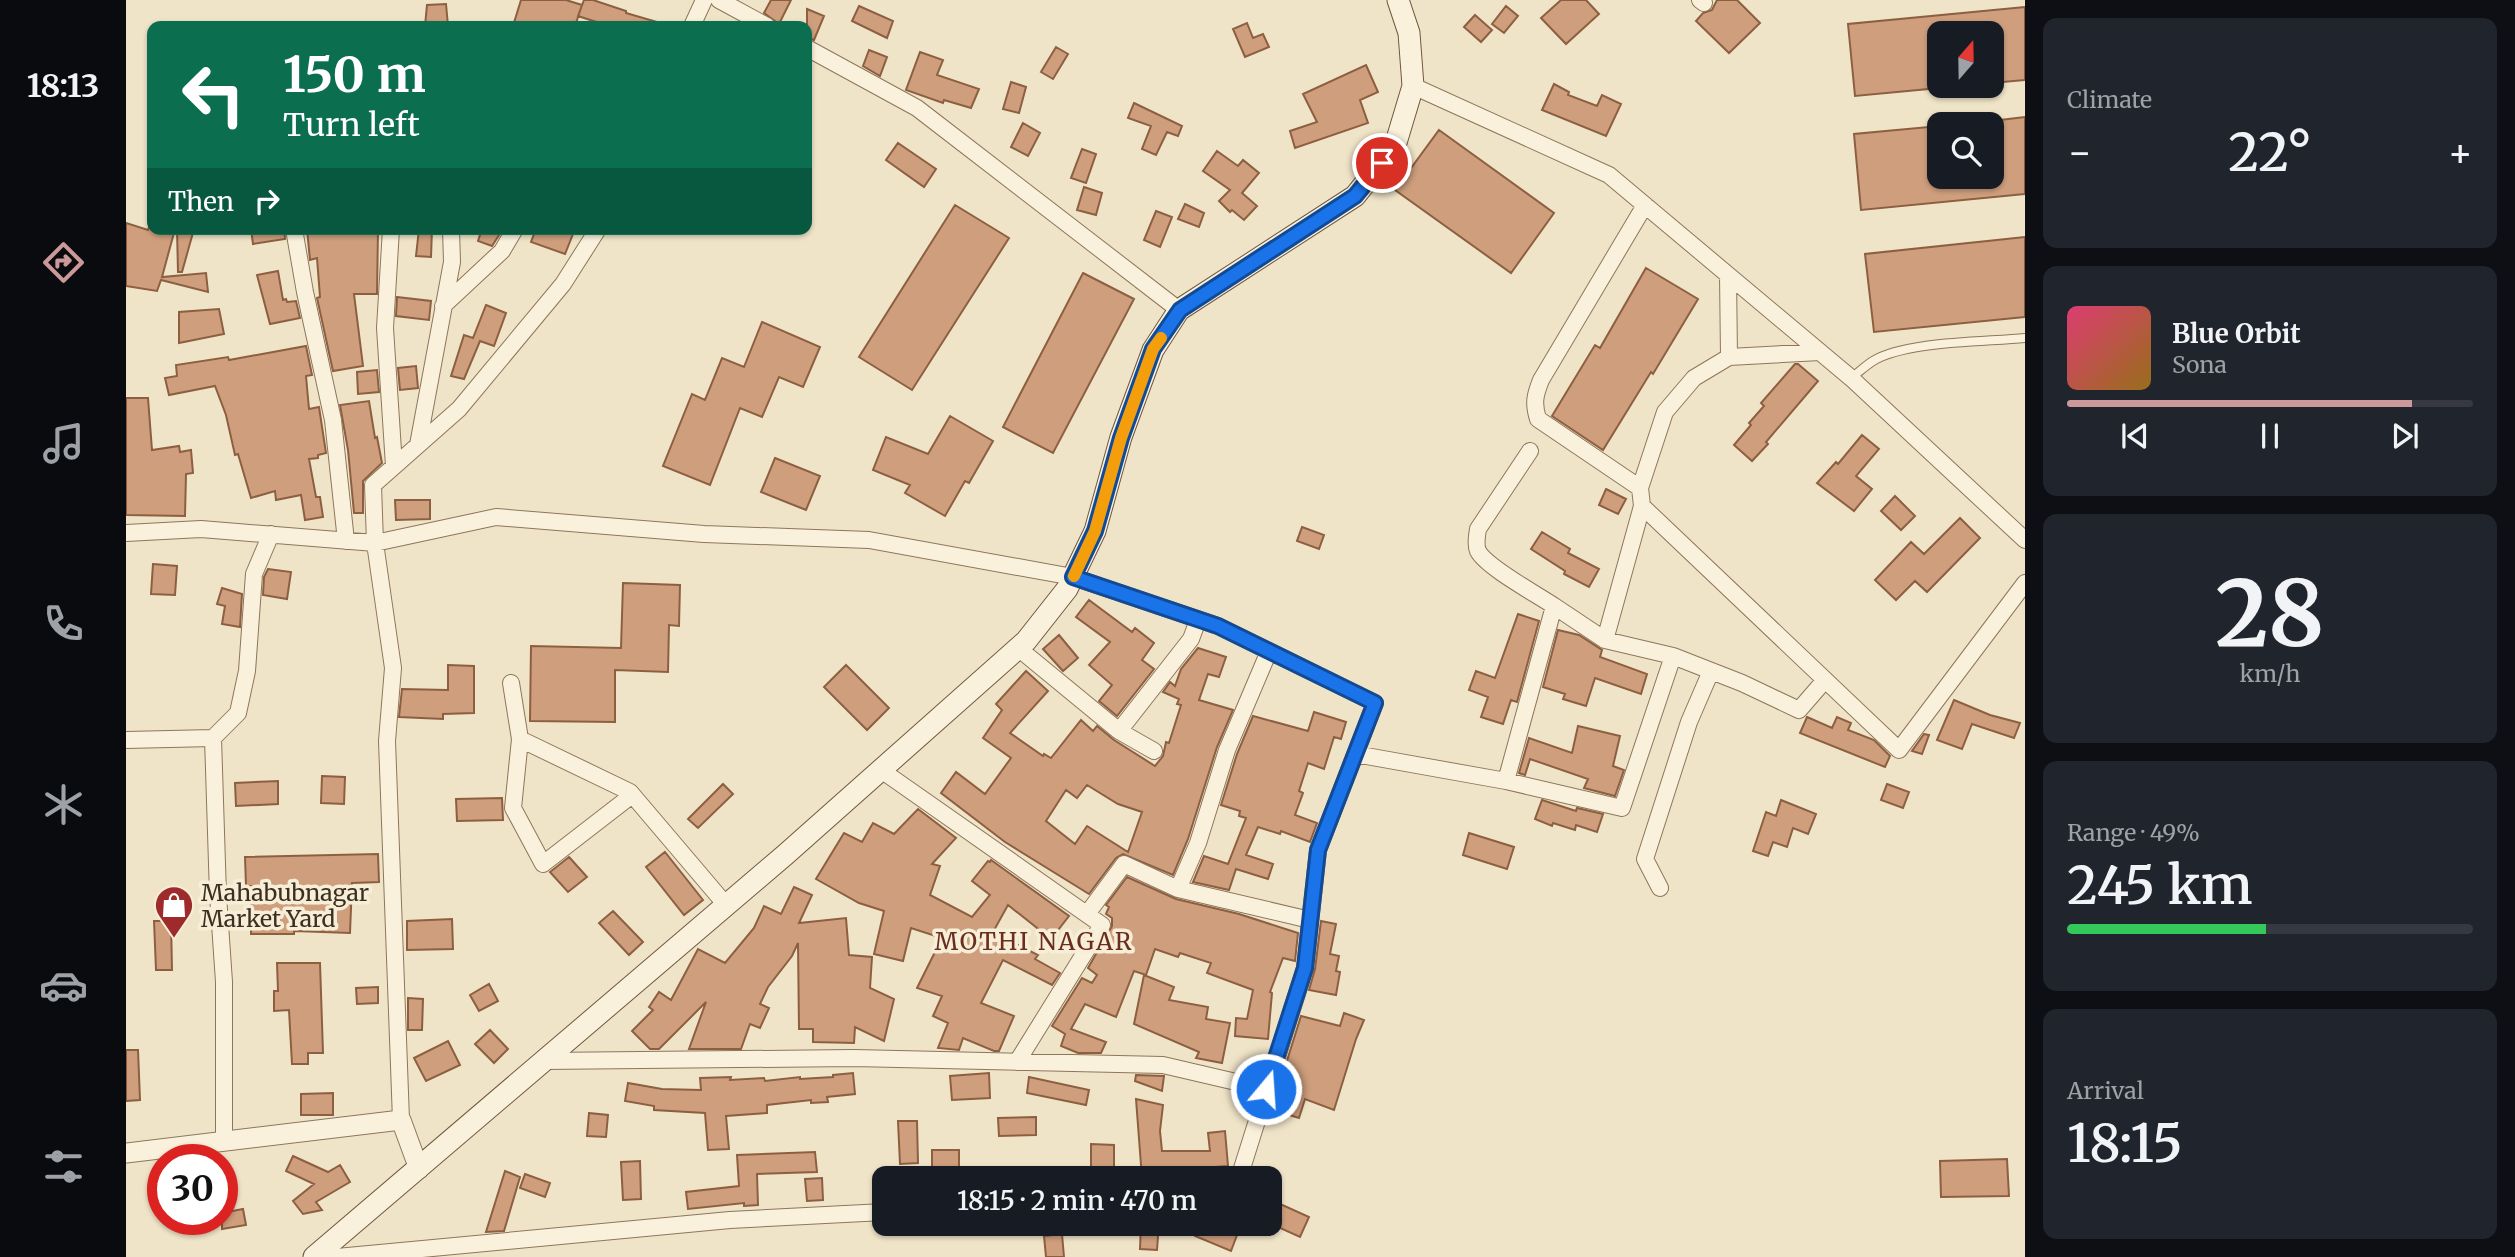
<!DOCTYPE html>
<html lang="en">
<head>
<meta charset="utf-8">
<style>
	body { margin:0; font-family:Merriweather,serif; background:#20242c; color:#f1f3f6; height:100vh; display:flex; flex-direction:column; font-size:26px; white-space:nowrap }
	* { box-sizing:border-box; margin:0 }
	p { font-size:23px; color:#9ea1a6 }
	.icon { flex:none; width:38px; height:38px; fill:none; stroke:currentColor; stroke-width:2; stroke-linecap:round; stroke-linejoin:round }
	.map { position:relative; flex:1; overflow:hidden }
	.side { display:flex; flex-direction:column; gap:18px; padding:18px; background:#0d0f14; width:490px }
	.side>* { flex:none }
	.hud { position:absolute; left:21px; top:21px; width:665px; height:214px; border-radius:14px; box-shadow:0 2px 5px #0004; background:#0b6e4f; color:#fff; overflow:hidden }
	.needle { width:46px; rotate:20deg }
	.controls { position:absolute; left:1801px; top:21px; display:grid; gap:14px }
	.controls a { display:grid; place-items:center; width:77px; height:77px; border-radius:14px; background:#171b24; box-shadow:0 2px 5px #0004; font-size:35px }
	.speed { position:absolute; left:21px; top:1144px; display:flex; gap:14px; font-size:35px; font-weight:700; text-align:center }
	.speed>* { display:grid; place-content:center; width:91px; height:91px; border-radius:50%; background:#171b24; box-shadow:0 2px 5px #0004; line-height:1 }
	.speed .limit { border:10px solid #d22; background:#fff; color:#111 }
	.pin { position:absolute; display:grid; place-items:center; width:60px; height:60px; color:#fff; margin:-30px; border:4px solid #fff; border-radius:50%; box-shadow:0 2px 7px #0007 }
	.me { position:absolute; width:77px; margin:-38px; rotate:18deg; stroke-linejoin:round; filter:drop-shadow(0 0 5px #0008) }
	.turn { display:flex; align-items:center; gap:24px; height:147px; padding:0 21px; font-size:32px }
	.turn .icon { width:91px; height:91px; stroke-width:2.5 }
	.turn b { display:block; font-size:49px; line-height:60px }
	.then { display:flex; align-items:center; height:66px; padding:0 21px; background:#0003; gap:14px; font-size:26px }
	.big { font-size:52px; font-weight:600; line-height:1.1 }
	.side .card { flex:1; display:flex; flex-direction:column; justify-content:center; gap:10px; min-width:0; padding:0 24px; border-radius:14px; background:#20242c }
	.side .dial { align-items:center; gap:0 }
	.dial b { font-size:91px; line-height:1 }
	.song { display:flex; align-items:center; gap:21px }
	.cover { width:84px; height:84px; border-radius:10px; background:linear-gradient(135deg,hsl(340 70% 55%),hsl(40 70% 35%)) }
	.played { height:7px; border-radius:4px; background:linear-gradient(90deg,#cc999b 85%,#363941 85%) }
	.keys { display:flex; justify-content:space-around; direction:ltr }
	.heat { display:flex; justify-content:space-between; align-items:center; font-size:38px; direction:ltr }
	.charge { height:10px; border-radius:5px; background:linear-gradient(90deg,#34c759 49%,#363941 0) }
	.trip { position:absolute; left:746px; top:1166px; width:410px; height:70px; border-radius:14px; background:#171b24; box-shadow:0 2px 5px #0004; font-weight:600; line-height:70px; text-align:center }
	main { display:flex; flex:1; min-height:0 }
	.menu { display:flex; flex-direction:column; width:126px; justify-content:space-around; align-items:center; background:#090b0e; color:#9ea1a6 }
	.menu .icon { width:49px; height:49px }
	.menu .on { color:#cc999b }
	.menu b { font-size:32px; color:#f1f3f6 }
	.map>svg:first-child { display:block }
	.building { fill:#cf9f7d; stroke:#8d5f41; stroke-width:2; fill-rule:evenodd }
	.lines { fill:none; stroke-linecap:round; stroke-linejoin:round }
	.service-casing { stroke:#8d765c; stroke-width:10 }
	.minor-casing { stroke:#8d765c; stroke-width:18 }
	.tertiary-casing { stroke:#8d765c; stroke-width:21 }
	.secondary-casing { stroke:#6f573f; stroke-width:23 }
	.service { stroke:#faf1dc; stroke-width:8 }
	.minor { stroke:#faf1dc; stroke-width:16 }
	.tertiary { stroke:#faf1dc; stroke-width:19 }
	.secondary { stroke:#faf1dc; stroke-width:21 }
	.route-casing { stroke:#114b97; stroke-width:18 }
	.route { stroke:#1a73e8; stroke-width:12 }
	.slow { stroke:#f59e0b; stroke-width:12 }
	.labels { text-anchor:middle; dominant-baseline:central; stroke-width:7; stroke-linejoin:round; paint-order:stroke }
	.poi-label { font-size:23px; fill:#3d2e20; stroke:#f7eed8; text-anchor:start }
	.neighbourhood-label { font-size:24px; letter-spacing:2px; fill:#6b2e1e; stroke:#f7eed8 }
</style>
</head>
<body>
<main>
<nav class="menu">
<b>18:13</b>
<svg class="icon on" aria-label="directions" viewBox="0 0 24 24"><path d="M12 3l9 9-9 9-9-9zM9 14v-3h6M13 9l2 2-2 2"/></svg>
<svg class="icon" aria-label="music" viewBox="0 0 24 24"><path d="M9 18V5l10-2v13"/><circle cx="6" cy="18" r="3"/><circle cx="16" cy="16" r="3"/></svg>
<svg class="icon" aria-label="phone" viewBox="0 0 24 24"><path d="M5 4h4l2 5-3 2q2 4 5 5l2-3 5 2v4C11 20 4 13 5 4z"/></svg>
<svg class="icon" aria-label="climate" viewBox="0 0 24 24"><path d="M12 3v18M4 7l16 10M4 17L20 7"/></svg>
<svg class="icon" aria-label="car" viewBox="0 0 24 24"><path d="M5 17H2v-5l4-1 3-4h7l3 4 3 1v5h-3M9 17h6M6 11h13"/><circle cx="7" cy="17" r="2"/><circle cx="17" cy="17" r="2"/></svg>
<svg class="icon" aria-label="filters" viewBox="0 0 24 24"><path d="M4 7h16M4 17h16"/><circle cx="9" cy="7" r="2"/><circle cx="15" cy="17" r="2"/></svg>
</nav>
<div class="map">
<svg width="1899" height="1257" viewBox="0 0 1899 1257">
	<rect width="100%" height="100%" fill="#f0e4c8"/>
	<path class="building" d="M395,0h45l16,5 -7,21h-62z
		M458,0h9l33,11v2l31,9v4h-48l-31,-10z
		M645,0h20l-12,24 -15,-11z
		M1435,0h25l13,14 -33,30 -25,-26z
		M1591,0h20l23,23 -31,30 -33,-32 7,-8 9,-3z
		M320,4l2,22h-23l2,-21z
		M733,6l34,15 -6,17 -35,-17z
		M1380,6l12,10 -14,17 -12,-9z
		M1899,7v73l-33,3v-50h-53v55l-84,8 -7,-72z
		M681,9l17,7 -10,24 -7,-2z
		M1349,15l17,15 -11,12 -17,-15z
		M1121,23l6,15 10,-4 6,13 -24,10 -12,-28z
		M930,47l12,7 -15,25 -12,-7z
		M743,50l18,7 -7,19 -17,-10z
		M794,52l23,8 -6,15 42,14 -8,19 -27,-8 -1,3 -37,-13z
		M1240,65l12,27 -18,8 8,23 -73,25 -5,-17 27,-9 -14,-28z
		M885,82l15,5 -7,26 -16,-4z
		M1428,84l15,8 -1,3 29,11 5,-11 19,9 -15,32 -64,-26z
		M1008,103l48,23 -4,10 -11,-4 -11,23 -14,-6 9,-23 -23,-8z
		M1899,117v77l-164,16 -7,-76 85,-8v51h53v-56z
		M897,123l17,10 -12,23 -17,-9z
		M1313,130l115,83 -43,60 -116,-83z
		M772,143l38,26 -12,18 -38,-27z
		M956,149l14,5 -10,29 -15,-5z
		M1091,151l21,15 5,-6 16,13 -17,20 15,13 -13,14 -12,-10 -2,2 -11,-11 11,-11 -27,-19z
		M958,187l18,6 -6,22 -19,-5z
		M1059,204l19,9 -5,14 -21,-8z
		M829,205l54,33 -97,152 -53,-33z
		M1030,211l16,6 -12,30 -16,-7z
		M0,223l22,7 1,-3 3,2h23l-13,48 44,-4 2,19 -47,-12 -4,11 -31,-5z
		M51,229h17l-12,43h-4z
		M125,229h33l1,10 -32,5z
		M181,229h71l-1,65h-23l9,72 -30,5 -16,-73 3,-1 -3,-39 -7,2z
		M293,229h13l-1,28 -15,-1z
		M356,229l19,3 -9,14 -14,-5z
		M410,229h39l-10,25 -34,-12z
		M1899,237v80l-151,15 -9,-78z
		M1520,268l52,31 -45,75 -2,-2 -48,78 -51,-34 43,-71 5,3z
		M152,271l5,29 3,-1 1,3 9,-1 4,17 -30,6 -13,-49z
		M957,273l51,26 -81,154 -50,-26z
		M271,297l34,4 -2,19 -33,-4z
		M360,305l20,8 -12,33 -14,-5 -16,38 -13,-3 13,-41 9,3z
		M93,309l5,25 -45,9v-31z
		M636,322l58,25 -17,40 -24,-10 -17,40 -22,-9 -30,77 -47,-19 29,-72 13,6 17,-42 22,9z
		M180,346l6,29 -6,1 3,33 10,-2 7,46 -8,2v3l-9,1 7,38h4l3,20 -18,3 -4,-25 -25,5 -1,-9 -24,7 -13,-44 -3,1 -9,-40 -11,-29 -46,9 -4,-17 12,-2 -1,-11 52,-8 1,3z
		M1669,364h3l20,17 -52,61 2,2 -16,17 -18,-16 17,-20 -2,-2 15,-17 -3,-3z
		M290,366l2,22 -18,2 -2,-22z
		M251,370l2,22 -21,2 -1,-22z
		M0,398h22l4,52 27,-4 1,6 11,-2 2,23 -7,1 -1,42 -59,-1z
		M243,401l6,37 2,-1 5,26 -19,18v32h-9l-6,-63 -8,-45z
		M824,416l43,25 -24,42 -4,-2 -20,35 -40,-23 5,-8 -37,-15 13,-33 42,17z
		M1736,435l17,14 -23,27 16,13 -18,22 -37,-28 19,-21 2,2z
		M649,458l45,18 -14,34 -45,-18z
		M1480,489l20,10 -8,15 -19,-9z
		M1769,496l20,20 -14,14 -20,-19z
		M269,500h35v19l-34,1z
		M1834,518l20,20 -53,54 -12,-11 -19,19 -21,-20 36,-38 13,12z
		M1176,527l22,8 -5,14 -22,-8z
		M1416,532l28,17 -2,4 31,16 -10,18 -25,-13 1,-3 -34,-22z
		M27,564l24,2 -2,29 -24,-1z
		M142,569l23,3 -4,27 -24,-4 1,-18z
		M497,583l57,2 -1,41 -10,-1 -1,47 -53,-2v52l-85,-1 1,-75 90,2z
		M96,588l20,6 -2,33 -18,-3 3,-18 -8,-2z
		M963,600l43,32 3,-4 19,15 -12,17 12,9 -37,47 -18,-15 13,-16 -23,-20 21,-23 -34,-25z
		M1392,614l21,7 -22,81 -6,-2 -8,24 -22,-7 7,-20 -19,-7 7,-19 19,7z
		M1432,630l21,5 23,15 -2,7 47,17 -6,20 -46,-16 -9,28 -23,-7 2,-5 -22,-7z
		M933,635l19,23 -15,13 -20,-22z
		M1072,648l28,9 -7,20 -11,-3 -9,26 34,10 -16,37 -29,92 -15,36 -50,-21 -7,4 -27,36 -84,-52 -64,-49 15,-21 29,22 26,-36 -28,-20 19,-28 -6,-6 30,-33 22,20 -38,42 33,23 1,-2 7,4 30,-38 12,11 4,-5 17,14 41,26 8,-10 3,-14 3,1 12,-38 -4,-1 2,-5 -16,-7 7,-10 5,4 6,-17zM961,785l31,19 24,8 -14,40 -41,-26 -12,18 -29,-23 20,-31 11,8z
		M322,665l26,1v47l-31,1v5l-44,-2 3,-28 46,1z
		M720,665l43,43 -22,22 -43,-43z
		M1828,700l36,15 30,8 -6,15 -42,-14 -10,25 -25,-9z
		M1188,712l32,10 -5,17 -7,-2 -10,32 -16,-6 -9,28 4,2 -8,22 22,8 -7,19 -29,-11 -1,3 -22,-7 -12,28 27,9 -5,15 -32,-10 -7,21 -36,-8 11,-26 24,8 18,-46 -7,-2 1,-5 -19,-6 16,-51 16,-38 55,15z
		M1681,717l25,11 5,-11 14,6 -3,7 26,10 16,16 -5,11 -85,-34z
		M1452,726l42,10 -7,30 11,4 -9,26 -31,-8 4,-9 -58,-20 -5,16 -6,-2 10,-35 43,15z
		M1798,734l5,1 -7,19 -10,-3z
		M196,776l23,1 -1,27 -23,-1z
		M152,781v23l-42,2 -1,-23z
		M597,784l10,10 -35,34 -10,-9z
		M1761,784l22,8 -6,16 -22,-8z
		M376,798l1,22 -46,1 -1,-22z
		M1416,800l34,11 1,-3 26,6 -6,18 -21,-7 -1,5 -22,-7 -1,3 -17,-7z
		M1655,800l35,14 -8,20 -15,-6 -6,19 -14,-5 -5,14 -15,-5 13,-39 10,4z
		M792,809l38,29 -24,26 8,2 -10,29 42,22 18,-22 -18,-14 16,-20 2,1 1,-2 78,56 -18,23 -43,-34 -15,27 45,23 -3,4 25,14 -8,12 -49,-25 -22,43 33,13 -15,35h-5l-31,-13 -4,12 -21,-2 10,-25 -15,-7 9,-20 -25,-8 25,-50 -31,-10 -8,33 -29,-7 10,-43 -25,-8 -43,-24 28,-46 18,9 11,-19 21,11z
		M1343,833l45,14 -7,22 -44,-14z
		M539,852l38,48 -19,15 -38,-48z
		M252,854l1,28 -27,1 -2,50 -56,-2v3h-43v-48h-5l-1,-29z
		M443,857l18,20 -19,15 -18,-20z
		M1001,877l49,22 63,15 59,19 -3,28 -12,-3 -13,34 2,1 -4,46 -33,-3 1,-18 11,1 6,-29 -46,-17 4,-10 -31,-10 -2,4 -23,-8 -9,26 -12,-4 -18,46 -31,-13 -14,25 35,13 -5,11h-23l-17,-7 4,-12 -13,-8 30,-48 10,5 5,-8 -9,-7 24,-42v-8l-6,-4 3,-7 -3,-2z
		M668,887l18,8 -13,28 47,-5 3,37 23,2 -2,31 24,11 -10,42 -29,-14 -1,16 -41,-1v-13h-14l-1,-86 -6,13 -24,31 -8,17 9,4 -9,20 -10,-4 -9,25h-52l17,-47 -47,47h-9l-18,-18 21,-21 -4,-3 10,-15 12,8 27,-51 27,14 29,-35 10,-22 17,8z
		M487,911l30,31 -14,13 -30,-32z
		M326,919l1,30 -46,1v-29z
		M28,921h17l1,49h-16z
		M1195,921l15,3 -6,30 9,2 -3,15 4,1 -4,23 -27,-5 6,-21z
		M151,963h43l3,90h-15v11h-16l-3,-54 -15,1v-20h4z
		M1018,975l30,12 -5,13 39,7 -2,12 24,4 -8,40 -26,-5 3,-6 -65,-28z
		M363,984l9,17 -19,10 -9,-16z
		M252,987v16l-21,1 -1,-16z
		M282,998l15,1 -1,31h-14z
		M1218,1013l20,7 -8,19 -22,71 -29,-11 -6,19 -19,-6 9,-26 -9,-3 21,-67 39,10z
		M364,1030l18,19 -14,14 -19,-19z
		M322,1041l12,24 -34,16 -12,-23z
		M0,1050h12l2,50 -14,1z
		M727,1073l2,21 -28,3 1,5 -17,1v-3l-44,5v8l-41,3 3,33 -21,1 -3,-37 -51,-3v-4l-29,-5 3,-18 34,6 39,1 -1,-12 31,-1 -1,3 34,-2 1,3 35,-4v2l33,-2v-2z
		M863,1073l1,25 -38,2 -2,-24z
		M1010,1075l28,1 -2,15 -27,-10z
		M903,1077l60,13 -3,15 -59,-12z
		M207,1093v22h-32v-21z
		M1010,1099l27,6 -3,26 2,20h48l-2,-18 17,-2 3,35 -39,3v5h-25v4h-22z
		M463,1113l19,2 -2,22 -19,-1z
		M910,1117v18l-37,1 -1,-18z
		M772,1121h19l1,42 -18,1z
		M965,1144l23,1v33h-23z
		M806,1150h27v28h-27z
		M689,1152l2,20 -60,2 1,31 -14,1v-3l-56,6 -2,-17 53,-6 -2,-31z
		M167,1156l35,16 12,-7 10,17 -34,20 6,8 -19,4 -10,-13 21,-17 -28,-13z
		M1881,1159l2,37 -68,1 -1,-36z
		M514,1161l1,38 -18,1 -2,-38z
		M379,1171l15,6 -16,54 -18,1z
		M399,1174l25,9 -5,14 -25,-9z
		M696,1178l1,22 -16,1 -2,-22z
		M1143,1199l40,18 -9,20 -31,-14z
		M117,1209l3,16 -24,4v-16z
		M1015,1223h18l-2,27 -17,-1z
		M1074,1223h9l28,12 -6,16 -36,-15z
		M936,1234l2,23h-18l-2,-21z"/>
	<g class="lines">
		<g class="service-casing">
			<path id="service" d="M1725,378c7,-5 14,-12 22,-17 33,-20 112,-19 152,-23"/>
		</g>
		<g class="minor-casing">
			<path id="minor" d="M593,0l48,26
				M1574,0l4,3
				M566,26l12,-26
				M681,48l110,60 262,202
				M1287,86l196,89 242,203 174,162
				M168,229l11,63 28,128 13,121
				M265,229l-6,99 9,138
				M1602,275l1,82 91,-5
				M317,306l59,-55 13,-22
				M1603,357l-35,21 -29,34 -25,76 2,18 257,244 126,-167
				M292,445l34,-183 -1,-33
				M1404,451l-52,78c-1,7 -3,15 0,22 8,16 60,44 76,55
				M1514,488l-102,-69c-5,-16 -3,-24 3,-39l104,-175
				M0,533l75,-4 174,14 -2,-58 86,-76 104,-125 35,-55
				M1479,640l68,16 -51,152 -116,-27 48,-175 51,34 37,-134
				M892,648l101,83 72,-92 7,-19
				M1143,651l-42,99 -29,93 -20,46 132,31
				M1547,656l69,27 57,27 26,-30
				M385,683l9,56 110,53 96,113
				M993,731l35,20
				M87,738l5,157 6,87v159
				M394,739l-7,69 30,56 84,-65 3,-7
				M0,740l87,-2 25,-25 9,-42 7,-97 17,-40
				M1229,754l151,27
				M755,770l221,155 -85,137
				M1534,888l-15,-29 44,-137 22,-51
				M961,914l37,-50 54,25
				M417,1061l311,-3 309,7 103,24
				M275,1120l-14,-379 6,-73 -18,-125 121,-26 208,17 165,6 204,37 145,49 157,77 -57,147 -13,118 -66,210
				M211,1257l393,-37 154,-8"/>
		</g>
		<g class="tertiary-casing">
			<path id="tertiary" d="M0,1153l275,-33 18,49"/>
		</g>
		<g class="secondary-casing">
			<path id="secondary" d="M188,1257l471,-402 241,-214 41,-52 28,-58 26,-94 32,-87 26,-40 176,-114 40,-50 18,-60 -4,-53 -11,-33"/>
		</g>
		<use href="#service" class="service"/>
		<use href="#minor" class="minor"/>
		<use href="#tertiary" class="tertiary"/>
		<use href="#secondary" class="secondary"/>
	</g>
	<g class="lines">
		<g class="route-casing">
			<path id="route" d="M1140,1089l39,-121 13,-118 57,-147 -157,-77 -145,-49 22,-46 26,-93 32,-89 27,-39 175,-114 27,-33"/>
		</g>
		<use href="#route" class="route"/>
		<path class="slow" d="M948,576l21,-45 26,-93 32,-89 8,-11"/>
	</g>
	<defs>
		<g id="shop-pin" transform="scale(2.0125)"><path d="M0 17L-7.5 6A9.5 9.5 0 1 1 7.5 6Z" fill="#9e2a2b" stroke="#f7eed8"/><path d="M-5-2.5h2.3a2.7 3.5 0 0 1 5.4 0H5L5.5 6h-11ZM-1.5-2.5h3a1.5 2.3 0 0 0-3 0Z" fill="#fff"/></g>
	</defs>
	<g fill-rule="evenodd">
		<use href="#shop-pin" x="48" y="905"/>
	</g>
	<g class="labels">
		<g class="poi-label">
			<text x="75" y="892">Mahabubnagar<tspan x="75" dy="26">Market Yard</tspan></text>
		</g>
		<g class="neighbourhood-label">
			<text x="908" y="941">MOTHI NAGAR</text>
		</g>
	</g>
</svg>
<div class="controls">
<a><svg class="needle" viewBox="-14 -14 28 28"><path d="M0-13l5 13h-10z" fill="#e53935"/><path d="M0 13l5-13h-10z" fill="#9ea1a6"/></svg></a>
<a><svg class="icon" aria-label="search" viewBox="0 0 24 24"><circle cx="10" cy="10" r="6"/><path d="M15 15l6 6"/></svg></a>
</div>
<div class="speed"><div class="limit">30</div></div>
<div class="pin" style="left:1256px;top:163px;background:#d93025"><svg class="icon" aria-label="arrive" viewBox="0 0 24 24"><path d="M6 21V4h12l-3 4 3 4H6"/></svg></div>
<svg class="me" style="left:1140px;top:1089px" viewBox="-20 -20 40 40"><circle r="17" fill="#1a73e8" stroke="#fff" stroke-width="3"/><path d="M0-11L8 9 0 5-8 9z" fill="#fff"/></svg>
<div class="trip">18:15 · 2 min · 470 m</div>
<div class="hud">
<div class="turn"><svg class="icon" aria-label="left" viewBox="0 0 24 24"><path d="M17 20v-9H6M10 6l-5 5 5 5"/></svg><div><b>150 m</b>Turn left</div></div>
<div class="then">Then<svg class="icon" aria-label="right" viewBox="0 0 24 24"><path d="M7 20v-9h11M14 6l5 5-5 5"/></svg></div>
</div>
</div>
<section class="side">
<div class="card"><p>Climate</p>
<div class="heat"><a>−</a><b class="big">22°</b><a>+</a></div>
</div>
<div class="card">
<div class="song"><i class="cover"></i><div><b>Blue Orbit</b><p>Sona</p></div></div>
<div class="played"></div>
<div class="keys"><svg class="icon" aria-label="previous" viewBox="0 0 24 24"><path d="M18 5L8 12l10 7zM5 5v14"/></svg><svg class="icon" aria-label="pause" viewBox="0 0 24 24"><path d="M8 5v14M16 5v14"/></svg><svg class="icon" aria-label="next" viewBox="0 0 24 24"><path d="M6 5l10 7-10 7zM19 5v14"/></svg></div>
</div>
<div class="card dial"><b>28</b><p>km/h</p></div>
<div class="card"><p>Range · 49%</p><b class="big">245 km</b><div class="charge"></div></div>
<div class="card"><p>Arrival</p><b class="big">18:15</b></div>
</section>
</main>
</body>
</html>
